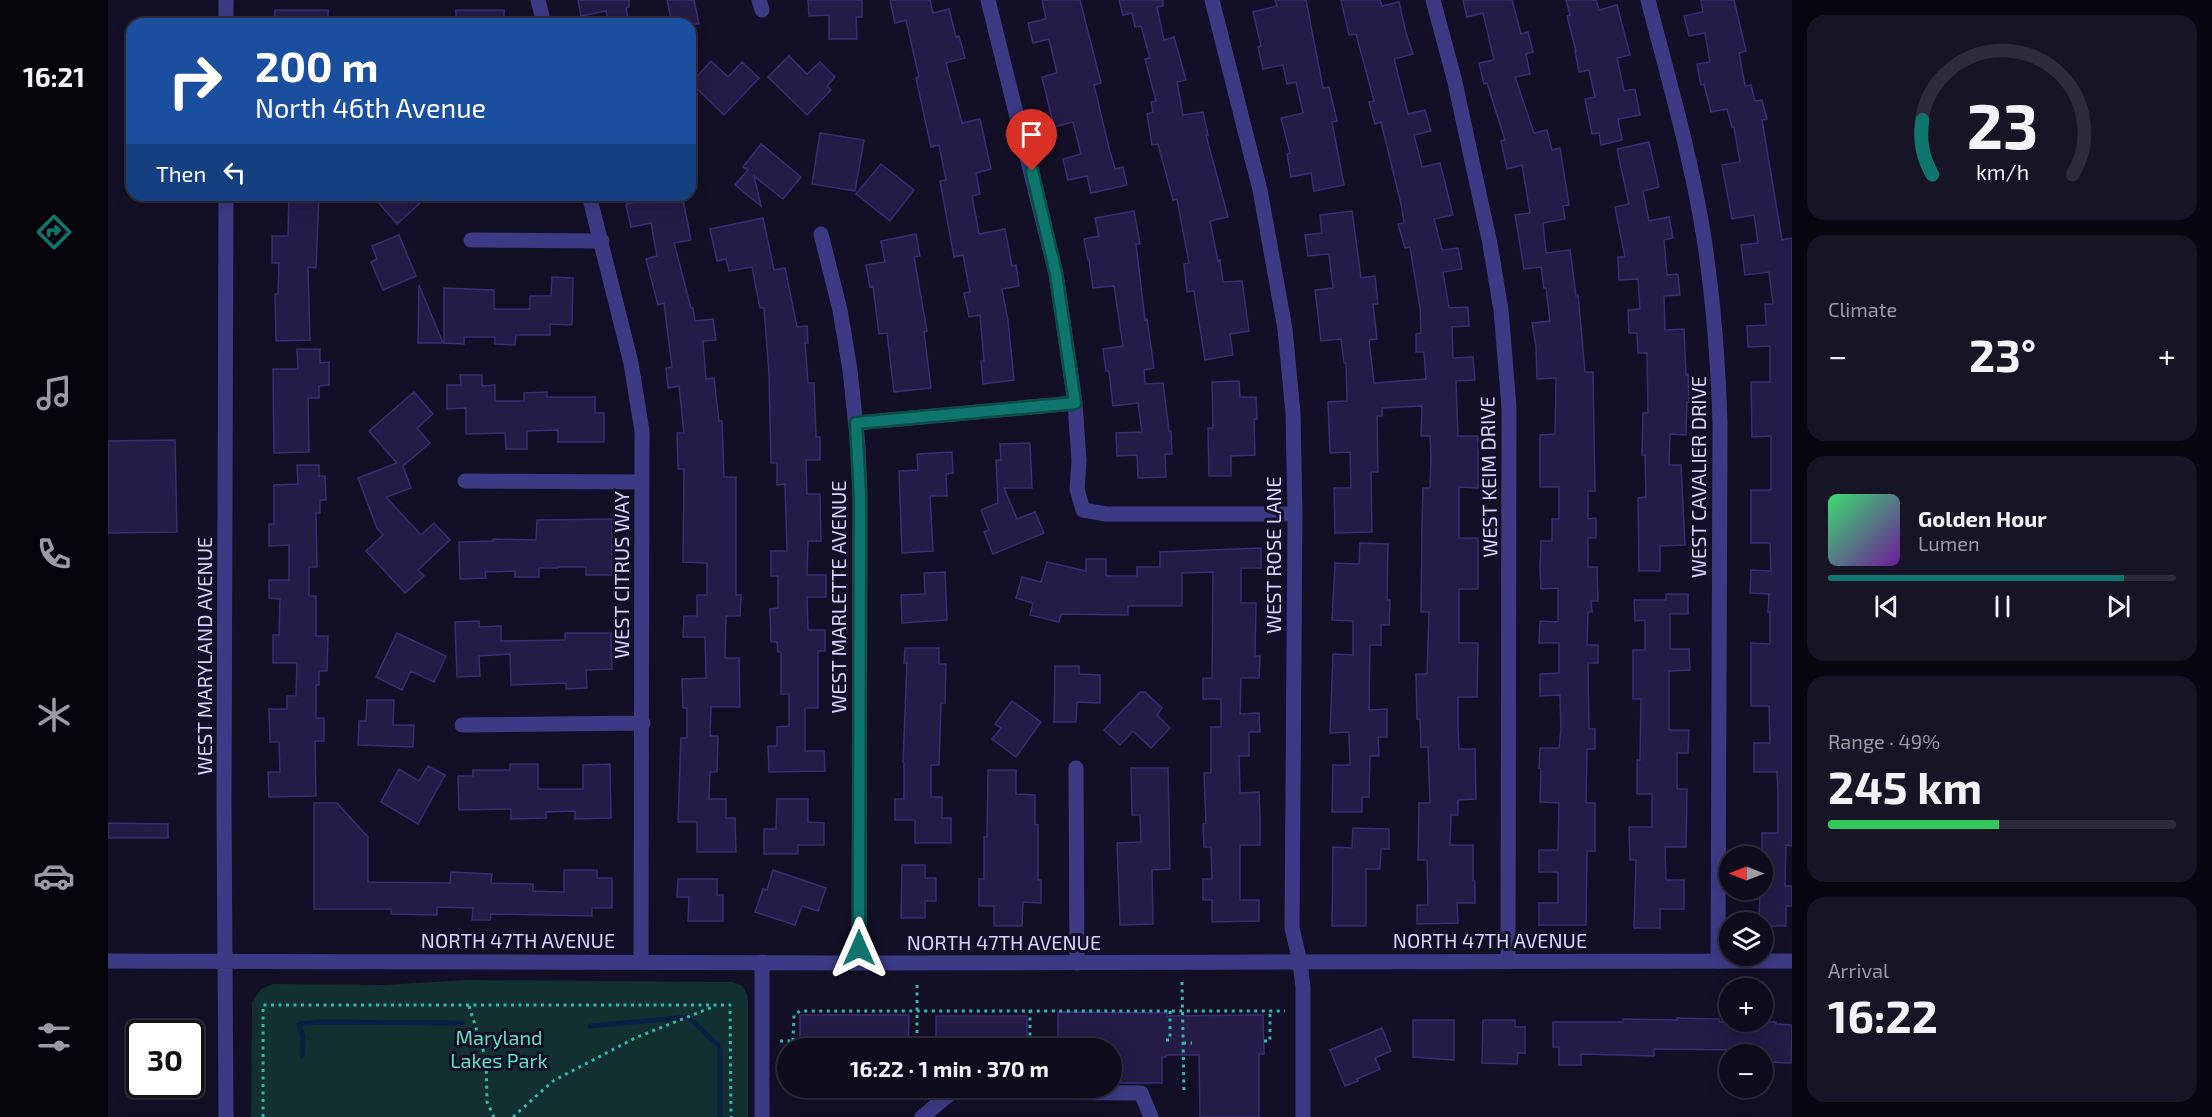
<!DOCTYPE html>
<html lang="en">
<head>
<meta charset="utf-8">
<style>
	body { margin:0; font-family:"Exo 2",sans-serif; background:#171425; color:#f1f3f6; height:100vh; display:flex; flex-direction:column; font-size:22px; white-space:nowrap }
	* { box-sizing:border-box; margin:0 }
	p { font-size:20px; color:#9b9ba3 }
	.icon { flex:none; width:33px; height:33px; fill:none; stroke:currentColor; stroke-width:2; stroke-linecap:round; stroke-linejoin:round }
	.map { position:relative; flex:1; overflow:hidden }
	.side { display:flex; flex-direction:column; gap:15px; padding:15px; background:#08060f; width:420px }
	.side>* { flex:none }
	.guide { position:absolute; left:18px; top:18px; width:570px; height:183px; border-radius:18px; box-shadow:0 3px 15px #0003,0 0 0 2px #2e2b3b; background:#1a4fa0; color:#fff; overflow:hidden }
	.needle { width:39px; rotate:270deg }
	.buttons { position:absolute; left:1611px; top:846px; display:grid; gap:12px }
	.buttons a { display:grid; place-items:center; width:54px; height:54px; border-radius:50%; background:#0e0b1c; box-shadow:0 3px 15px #0003,0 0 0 2px #2e2b3b; font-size:30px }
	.speed { position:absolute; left:18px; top:1020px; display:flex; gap:12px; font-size:30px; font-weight:700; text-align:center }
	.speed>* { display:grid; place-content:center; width:78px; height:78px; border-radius:50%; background:#0e0b1c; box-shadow:0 3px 15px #0003,0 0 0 2px #2e2b3b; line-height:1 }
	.speed .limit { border:3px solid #111; border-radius:9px; background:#fff; color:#111 }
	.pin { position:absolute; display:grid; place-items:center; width:51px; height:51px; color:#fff; margin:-62px -26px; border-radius:50% 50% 50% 0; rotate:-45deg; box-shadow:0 0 6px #0007 }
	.pin .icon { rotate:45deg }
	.me { position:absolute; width:66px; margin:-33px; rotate:0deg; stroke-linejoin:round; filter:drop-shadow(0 0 4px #0008) }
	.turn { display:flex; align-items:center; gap:21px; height:126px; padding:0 30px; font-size:27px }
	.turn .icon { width:78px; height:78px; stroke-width:2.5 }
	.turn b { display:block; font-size:42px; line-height:51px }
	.then { display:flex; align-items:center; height:57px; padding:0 30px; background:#0003; gap:12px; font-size:22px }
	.big { font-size:45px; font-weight:700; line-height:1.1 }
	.side .tile { flex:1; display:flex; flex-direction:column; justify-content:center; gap:9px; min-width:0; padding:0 21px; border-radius:18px; background:#171425 }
	.side .dial { align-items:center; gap:0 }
	.dial svg { height:156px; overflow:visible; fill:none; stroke:#2e2b3b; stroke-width:7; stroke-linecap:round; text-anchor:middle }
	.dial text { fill:#f1f3f6; stroke:none }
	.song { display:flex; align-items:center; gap:18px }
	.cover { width:72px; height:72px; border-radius:9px; background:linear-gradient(135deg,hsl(140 70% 55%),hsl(280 70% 35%)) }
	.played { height:6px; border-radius:3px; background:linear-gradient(90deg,#0f766e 85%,#2e2b3b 85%) }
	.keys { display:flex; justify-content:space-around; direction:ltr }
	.heat { display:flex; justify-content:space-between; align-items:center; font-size:33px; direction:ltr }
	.charge { height:9px; border-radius:4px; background:linear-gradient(90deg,#34c759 49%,#2e2b3b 0) }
	.trip { position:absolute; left:669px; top:1038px; width:345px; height:60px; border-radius:30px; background:#0e0b1c; box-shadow:0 3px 15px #0003,0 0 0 2px #2e2b3b; font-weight:700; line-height:60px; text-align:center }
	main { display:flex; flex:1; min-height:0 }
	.tab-bar { display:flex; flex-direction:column; width:108px; justify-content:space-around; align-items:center; background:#06040b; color:#9b9ba3 }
	.tab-bar .icon { width:42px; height:42px }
	.tab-bar .active { color:#0f766e }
	.tab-bar b { font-size:27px; color:#f1f3f6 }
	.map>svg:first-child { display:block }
	.green { fill:#12302f }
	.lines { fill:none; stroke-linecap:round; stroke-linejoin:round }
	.stream { stroke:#0a1f44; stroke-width:5 }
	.building { fill:#241b47; stroke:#3b2d73; stroke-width:1.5 }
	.path { stroke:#2fb8b0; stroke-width:3; stroke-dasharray:3 4.5; stroke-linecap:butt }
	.minor { stroke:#3d3a85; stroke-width:15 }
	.tertiary { stroke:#3d3a85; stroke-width:15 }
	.route-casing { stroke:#0a4d48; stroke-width:15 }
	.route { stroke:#0f766e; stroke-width:10 }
	.labels { text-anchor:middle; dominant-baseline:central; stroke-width:6; stroke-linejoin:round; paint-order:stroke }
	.street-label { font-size:20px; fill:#d9d4ff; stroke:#130f26 }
	.park-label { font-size:20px; fill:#5fe0c0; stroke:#130f26 }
</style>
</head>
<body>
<main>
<nav class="tab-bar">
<b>16:21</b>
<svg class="icon active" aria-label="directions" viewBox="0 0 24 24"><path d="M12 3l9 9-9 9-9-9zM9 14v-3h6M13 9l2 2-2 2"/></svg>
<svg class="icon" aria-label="music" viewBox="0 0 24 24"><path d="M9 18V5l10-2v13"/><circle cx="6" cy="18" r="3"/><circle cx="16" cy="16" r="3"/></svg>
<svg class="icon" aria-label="phone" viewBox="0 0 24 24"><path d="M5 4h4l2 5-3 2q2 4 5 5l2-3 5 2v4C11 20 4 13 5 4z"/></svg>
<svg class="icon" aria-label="climate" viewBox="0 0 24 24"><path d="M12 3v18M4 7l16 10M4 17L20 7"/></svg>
<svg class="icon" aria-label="car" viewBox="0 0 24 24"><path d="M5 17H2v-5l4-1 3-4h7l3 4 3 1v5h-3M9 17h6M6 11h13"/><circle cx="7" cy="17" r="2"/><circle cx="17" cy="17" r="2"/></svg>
<svg class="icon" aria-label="filters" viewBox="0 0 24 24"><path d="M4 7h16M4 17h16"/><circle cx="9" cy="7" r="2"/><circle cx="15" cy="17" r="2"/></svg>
</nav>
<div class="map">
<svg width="1684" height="1117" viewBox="0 0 1684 1117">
	<rect width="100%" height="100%" fill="#130f26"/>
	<path class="green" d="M357,980l268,2 10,4 5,11v120h-497l1,-115 9,-13 12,-5 112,1z"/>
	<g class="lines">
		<path class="stream" d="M482,1026l98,-9 32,30v70
			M194,1057l1,-21 -4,-12 20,-2 143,1"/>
	</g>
	<path class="building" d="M470,0h51v7l-3,1 3,16h-20l-3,-13 -25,5z
		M559,0h27l5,24h-27z
		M700,0h54v17h-6l1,22h-28v-24l-20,1z
		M782,0h40l3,13 16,-4 7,28 3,-1 6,22 -19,5 16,60 18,-4 11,50 -15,4 4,21 -8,2 7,38 26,-5 7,37 4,-1 3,21 -17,3 6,32 6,59 -31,4 -2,-23h3l-4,-46 -11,2 -5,-24 6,-1 -7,-37 -9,2 -14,-76 6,-1 -7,-35 -8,2 -15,-69 3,-1 -13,-57 -11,3z
		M934,0h38l21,83 -7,2 15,63 6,21 8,-2 4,18 -36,8 -4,-17 -19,4 -5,-21 18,-5 -8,-32 -19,5 -12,-50 15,-4 -8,-34 -16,4 -5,-20 18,-4z
		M1011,0h44v6l-6,1 7,33 10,-3 12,43 -9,2 6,33 20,-3 5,23h-2l22,82 -18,4 8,40 2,-1 3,22 19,-1 7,50 -19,3 3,21 -28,5 -11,-69 -7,1 -3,-28 5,-1 -12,-64 -4,1 -15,-56 -6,1 -5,-31 6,-2 -2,-10 5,-1 -11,-42 5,-1 -9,-32 -6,1 -3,-14 -9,2z
		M1167,0h31l17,88 6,-1 8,34 -5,1 12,63 -30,6 -3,-18 -20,4 -4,-23 3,-1 -9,-35 22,-5 -7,-31 -9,2 -4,-19 -20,4 -5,-22 3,-1 -8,-34 24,-6z
		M1233,0h39l2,6 17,-4 7,31 7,21 -19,5 14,55 17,-4 6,21 -17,4 8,32 18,-4 13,52 -19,4 8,31 16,-2 4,21 -19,3 6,36 19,-1 1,19 -17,1 1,31 20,-1 2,23 -19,1 2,55h20v52l-19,-1v51h19v51h-19v54h19l-1,54h-19v32l1,20h16l1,50 -18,1v15h-7l-1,30h23v36h2v22h-18l1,20 -41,1v-19h11l-1,-45h-9l1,-57h11l-2,-56h-7l-1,-28h-3l-1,-45h11l2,-62h-8l1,-88 1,-36h7l1,-32 -1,-20h-9l1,-30 -40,2v8h-5l1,56h-7l1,60 -37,1 -1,-45h17l-1,-36 -20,1 -2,-51 19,-1 -1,-38h-2l-3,-24 -20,2 -6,-51 18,-2 -4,-34 -21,2 -3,-21 17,-2 -2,-18 32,-4 9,67 14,-2 3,28h-5l4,35 -8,1 5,43 52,-4 -2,-27h-8v-18l5,-1 -1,-25 -10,-61 -5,1 -7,-24 6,-1 -3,-19 -20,-82 -6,2 -6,-22 5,-1 -18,-67 -7,1z
		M1355,0h49l9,34 7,-2 5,20 -7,2 4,20 -15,3 19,56 13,-3 5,20 8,-2 9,57 -6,1 2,13 -22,4 3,30 24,-3 6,46 2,-1 7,77h8l2,119h-7v28l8,-1v20h-8v29h9l1,34h-7l1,11h-4l-1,33h11v18h-10l1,66h6v20h-8l-1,54h9v48h-8l-1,74h-47v-22h19v-31h-19v-22h19l1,-47 -19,-1 1,-33 -2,-1 1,-20h19l2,-19 -1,-34 -20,1v-22l19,-1v-30h-20l1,-22 18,1v-34l-17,1 -1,-22 1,-26h11v-22h7v-32h-19v-52l15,-1 1,-56 -19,1 -1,-33 -4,-23 18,-2 -4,-33h-2l-3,-21 -17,2 -9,-54 15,-2 -8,-48 -15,4 -6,-28 4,-1 -18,-57 -3,1 -5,-21 15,-3 -11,-47 -16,4z
		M1458,0h30l3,10 18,-5 13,50 -13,3 7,33 11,-2 5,26 -22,4 4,21 -21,5 -2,-12 -7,1 -7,-35 10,-2 -6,-27 -10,2 -4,-21h1l-9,-35 3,-1z
		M1593,0h33l12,51 -7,2 6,33 6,-1 4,16 7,-1 5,19 -5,1 20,120 10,-2v608l-6,-1 -1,41h7v20h-6v20h-24v-4h-3l1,-32h2v-57h16v-43l-1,-18h-23v-29h16l-1,-37h-18v-63l19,1v-32h-2l1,-18 -19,-1 1,-23 20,1 -1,-28h-19v-53h20v-54l-19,1 -1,-55h19v-36l-22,1 -1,-21 19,-1 -1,-21h8l-4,-32 -24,3 -4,-30 17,-2 -4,-28 -22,4 -10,-54 18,-3 -6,-35h-2l-5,-18 -16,3 -7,-28 -3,1 -4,-21 13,-2 -5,-29 -16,3 -5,-20 19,-4z
		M167,10h53v14h-54z
		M348,10h48v14h-48z
		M681,56l18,18 13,-12 15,15 -8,9 4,4 -24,25 -39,-38z
		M603,61l17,16 14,-15 17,16 -35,37 -33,-32z
		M712,133l44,7 -9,51 -43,-7z
		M1541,142l10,45 -16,4 6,30 20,-4 4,21 -9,2 3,35 11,-1 2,21 -16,1 1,34 19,-1 2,46 2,-1 1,28h-2l-1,33 -16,-1 -1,31h12l4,80 -25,1v25h-21l-1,-73 8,-1 -1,-42h-3l1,-42h5l-1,-60h-9l-1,-20h-8l-1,-23 12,-1 -2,-30 -19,1 -1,-23h7l-10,-50 14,-3 -12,-55z
		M653,144l40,33 -18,22 -29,-23 7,30 -26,-21 13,-15 -5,-3z
		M773,164l33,26 -24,31 -34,-27z
		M181,195h30l-3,73 -8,-1 2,73 -34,1 -1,-47h3l1,-31h-7v-27h16z
		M264,195h57l-32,29z
		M564,195h10l9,45 -17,3 17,65h2l2,13 18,-2 3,21 -13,1 3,38 8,-1 5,43h3l2,56h12v118h5l-1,21h-14l-1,42h14l1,49h-29l-1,29h8l-1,36h-7l-1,27h17v19h9l1,34h-39v-30h-19l3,-84h6v-30h-4l-1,-29 24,-1 -1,-41h-22l1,-21h13v-21h10v-32l-24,-1 1,-93h-6l-1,-36h7l-5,-47 -11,2 -2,-20 6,-1 -8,-64 -6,2 -12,-46 11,-3 -6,-33 -20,4 -5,-23z
		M1026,211l6,33h-4l9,76 2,-1 7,49 -10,2 1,14 18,-1 6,48h2l1,23h-7l1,23 -28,1 -1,-23 -20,1 -1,-23 26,-1 -4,-29 -25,3 -4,-35h-3l-3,-22 20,-3 -9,-60 -21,2 -4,-28h-1l-4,-21 15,-3 -4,-18z
		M655,218l11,52 11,-2 12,59 10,-1 1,17h-3l3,40h6l2,54h4v23h-14l1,34h13l1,47h-13l-1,34h19v22h-19l1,33h17v21h-7v57h-13v43h19l1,20 -56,1 -1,-26h9v-19l12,-1v-32h-8v-42h-3l-1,-10h-6l-1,-33 8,-1v-32h-7v-25h16l-2,-67 -8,1v-22h-6l-2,-89 -5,-66h-4l-8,-41 -23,4 -3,-12 -9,2 -7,-32z
		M808,234l4,22 -6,1 13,74 -3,1 7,56 -37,4 -7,-59 -8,1 -6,-48 -3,1 -4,-22 19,-3 -4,-21z
		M291,235l17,41 -33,14 -12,-28 6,-3 -5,-13z
		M444,277l21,1 -1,47 -22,-1v11h-34l-1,10 -20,-1v-7h-31v7l-20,-1v-55l50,2v19h36v-13h21z
		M311,285l24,58h-25z
		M189,349h23v14l9,-1v23l-10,1v12h-11l1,54 -35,1 -1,-84h25z
		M352,375h22v11l13,-1v16h29v-8l23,-1v5h48v16h9v29h-46v-12l-31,1v18h-21l-1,-16 -39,1v-26l-19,1v-24h14z
		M1131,381l1,16h16l1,22h-3l1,36 -24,1v20h-22l-1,-48h5l-1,-46z
		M306,392l19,22 -16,14 13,15 -27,23 8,22 -25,9 35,38 13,-12 16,17 -32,30 6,6 -19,17 -39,-42 17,-16 -6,-7 -19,-50 39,-15 -28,-32z
		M67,440l2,92 -69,1v-92z
		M922,443l2,45h-28l13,31 18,-7 9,21 -51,21 -9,-22 5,-2 -8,-20 17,-7 -2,-43h5l-1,-16z
		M844,452l1,21 -7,1 1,22h-17l3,55 -31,2 -3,-82 19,-1 -1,-16z
		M189,465h22v11h6l1,24h-6v13h-4l1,54h-8v29h7v40h12l-1,35h-8v14h-3v33h8v23h-9l1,55 -47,1 -1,-25h12l-1,-30h-9l-1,-33h18v-13h9l1,-33h-24v-28h6l1,-36 -11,-1v-18h20v-35l-20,1v-22h5v-39l24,-1z
		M504,519v56h-26v-8h-28v1h-19v9h-24v-6l-30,1 1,6 -26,1 -1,-37 34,-1v-2l43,1 1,-20z
		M1252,543l28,1 -1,56h3l-1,25h-8v20h-11l-1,65 18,-1v28h-9l1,19h-9l-1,41h-7v15h-30l1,-47h17l-1,-33 -19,1 3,-79 20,1v-34l-21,-1 3,-57 24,1z
		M1153,548v20h-20v35h15l-1,53h5l-1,22h-18l-1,36 19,-1 1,19h-11v24h-10l1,37 19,-1 1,23v30h-20v55h19v21l-47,1v-22h-9v-21h9l-1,-32h-7l-1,-23 3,-1 -2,-50h7v-46h10v-28h-18v-21h9l1,-106 -31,1v33h-54v9l-67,-1 -2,8 -29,-7 3,-12 -17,-5 6,-21 19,5 6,-20 39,9v-12h20v17h31v-9h23v-15z
		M837,572l2,48 -45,3 -1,-28 24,-1 -1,-21z
		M1558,594h22v20h-18v35h19l1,21 -21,1v59h20l-1,23h-11v36h10l-1,58h-21l1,33h18v29h-24v19h-26l2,-68h-6l-1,-33h23v-33h-15v-34h3l1,-61h-8v-49h12v-30l-10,1 -1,-21h32z
		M371,621v6l22,-1v15l64,-1v-7h46l1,36 -26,1 1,18 -21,1v-6l-55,2 -1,-31 -31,2 1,20 -23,1 -2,-55z
		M289,633l49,23 -12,26 -23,-11 -9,19 -26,-13z
		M797,648h34v16h7l-1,39h-4l-2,62h-8v32h11v21h9v25h-36v-23h-20v-21h9v-36l-1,-1 4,-99h-3z
		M947,666h24v8l21,1v28l-23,-1 -1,20h-22z
		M1032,692h5l17,16 -5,7 13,13 -19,20 -18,-17 -13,14 -16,-15z
		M259,700h27l-1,25h21l-1,22 -55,-2 1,-24h7z
		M904,701l29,21 -25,35 -24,-18 9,-11 -6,-4z
		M402,764h28v25h45v-24l27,-1 1,54 -36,1v-8l-29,1v6l-35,1v-10l-52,1 -1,-34h15v-6h37z
		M320,766l17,9 -27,49 -37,-22 18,-33 20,12z
		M1023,768h37l2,101 -18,1 1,54 -33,1 -3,-82 24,-1 -1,-27h-8z
		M880,770h28v24l19,1v29l3,1v55h3v23l-18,-1 -1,24h-28v-20h-15v-27h5v-42h3z
		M669,799h31v23l16,1v22h-26v9h-34v-25h12z
		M206,803h23l31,34v45l82,1 1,-11 41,2 -1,9 42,1v7l31,1v-22h33v8h15v30h-20v8l-101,-2 -1,6h-18l1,-12 -36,-1v8l-46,-1v-5h-77z
		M0,823l60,1v14h-60z
		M1245,828l36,1v20h-8l-1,20h-14v57h-34l1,-79 19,1z
		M794,865h23v13h11v23h-11v17h-24z
		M665,870l53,18 -8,23 -16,-5 -7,19 -40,-13 8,-23 4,1z
		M570,879h39v16h6v26h-35l1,-24h-12z
		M950,1012l109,1v3l96,-1 1,39h-5v63h-59l-1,-62h-33v2h-4v26h-50v-35h-54z
		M692,1015h109l-1,33h-108z
		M828,1016h91v32h-91z
		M1569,1018l42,1v3h57v2l16,1 -1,38 -29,-1v-8h-25v-4l-83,-1v7l-73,-2v11h-22v-18h-6v-25h70v-3l54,1z
		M1305,1020h41v40l-41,-3z
		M1375,1020h32v7h10v26h-7l-1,11 -35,-1z
		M1274,1028l9,23 -16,7 5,11 -23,10 1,2 -13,5 -15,-36z"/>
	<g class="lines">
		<path class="path" d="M1074,982l2,111
			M361,1006l17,53 1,43 7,15
			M922,1010v38
			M800,1040h9
			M1058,1040h4v-30
			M672,1041h20
			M685,1041l1,-26 6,-4h485
			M1156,1041h6v-30
			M1075,1043h9
			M809,1048v-67
			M808,1092v-4
			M155,1117v-112h467l1,112
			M405,1117l40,-36 82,-43 80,-32"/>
		<path class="minor" d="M430,0l6,24
			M651,0l3,10
			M880,0l68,274 19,129 4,58 -2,28 6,21 23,4h189
			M1104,0l48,190 25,139 8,84 2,101 -3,414 8,34 3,25v130
			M1325,0l21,78 36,166 11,66 8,97 -1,554
			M1540,0c20,77 42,153 55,232 10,63 15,126 17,191l-2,538
			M481,195l42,168 11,68 -1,530
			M713,234l19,76 10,60 8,76 2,50 -1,467
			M363,240l131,1
			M748,423l219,-20
			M357,481l177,1
			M354,725l181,-2
			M968,768l1,195
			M654,962v155
			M814,1117l30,-25 189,1 10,24"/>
		<path class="tertiary" d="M118,0v24
			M0,961l751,2 933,-2
			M118,1117l-2,-314 2,-608"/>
	</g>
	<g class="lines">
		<g class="route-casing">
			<path id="route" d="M751,948l1,-452 -4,-73 219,-20 -19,-129 -24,-103"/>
		</g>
		<use href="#route" class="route"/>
	</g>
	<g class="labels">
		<g class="street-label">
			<text transform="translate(1380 477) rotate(-91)">WEST KEIM DRIVE</text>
			<text transform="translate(1590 477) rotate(-90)">WEST CAVALIER DRIVE</text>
			<text transform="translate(1165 555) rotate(-90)">WEST ROSE LANE</text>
			<text transform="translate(513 575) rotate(-90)">WEST CITRUS WAY</text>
			<text transform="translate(730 597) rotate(-90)">WEST MARLETTE AVENUE</text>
			<text transform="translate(96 656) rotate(-90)">WEST MARYLAND AVENUE</text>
			<text x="410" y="940">NORTH 47TH AVENUE</text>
			<text x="1382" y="940">NORTH 47TH AVENUE</text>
			<text x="896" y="942">NORTH 47TH AVENUE</text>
		</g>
		<g class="park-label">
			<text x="391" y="1037">Maryland<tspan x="391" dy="23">Lakes Park</tspan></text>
		</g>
	</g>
</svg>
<div class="buttons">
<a><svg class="needle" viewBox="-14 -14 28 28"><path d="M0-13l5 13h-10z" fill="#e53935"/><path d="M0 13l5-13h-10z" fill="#9b9ba3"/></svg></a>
<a><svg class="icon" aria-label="layers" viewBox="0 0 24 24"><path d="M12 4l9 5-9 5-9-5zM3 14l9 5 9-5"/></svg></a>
<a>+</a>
<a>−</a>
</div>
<div class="speed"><div class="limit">30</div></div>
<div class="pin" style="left:924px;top:171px;background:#d93025"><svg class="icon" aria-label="arrive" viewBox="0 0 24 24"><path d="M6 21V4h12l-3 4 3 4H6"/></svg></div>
<svg class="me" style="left:751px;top:948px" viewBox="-20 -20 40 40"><path d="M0-17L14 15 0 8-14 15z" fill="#0f766e" stroke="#fff" stroke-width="4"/></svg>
<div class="trip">16:22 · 1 min · 370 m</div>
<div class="guide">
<div class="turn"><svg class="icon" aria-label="right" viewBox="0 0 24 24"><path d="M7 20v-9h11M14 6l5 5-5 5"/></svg><div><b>200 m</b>North 46th Avenue</div></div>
<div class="then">Then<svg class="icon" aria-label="left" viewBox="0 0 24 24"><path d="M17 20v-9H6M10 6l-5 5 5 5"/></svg></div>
</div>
</div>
<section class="side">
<div class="tile dial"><svg viewBox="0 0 100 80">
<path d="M14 69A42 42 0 1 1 86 69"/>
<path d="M14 69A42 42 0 0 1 9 41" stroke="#0f766e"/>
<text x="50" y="56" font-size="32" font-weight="700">23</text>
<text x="50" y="72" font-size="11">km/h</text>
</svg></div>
<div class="tile"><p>Climate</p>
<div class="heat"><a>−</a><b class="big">23°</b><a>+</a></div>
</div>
<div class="tile">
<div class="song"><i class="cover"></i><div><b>Golden Hour</b><p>Lumen</p></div></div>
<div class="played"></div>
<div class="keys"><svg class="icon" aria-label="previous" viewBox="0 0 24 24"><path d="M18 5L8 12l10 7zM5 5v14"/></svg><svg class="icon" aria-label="pause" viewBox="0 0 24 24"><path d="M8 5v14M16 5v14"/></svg><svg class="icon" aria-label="next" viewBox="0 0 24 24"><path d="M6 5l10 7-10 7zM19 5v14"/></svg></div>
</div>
<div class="tile"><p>Range · 49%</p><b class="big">245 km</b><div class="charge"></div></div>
<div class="tile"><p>Arrival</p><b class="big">16:22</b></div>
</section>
</main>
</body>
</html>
